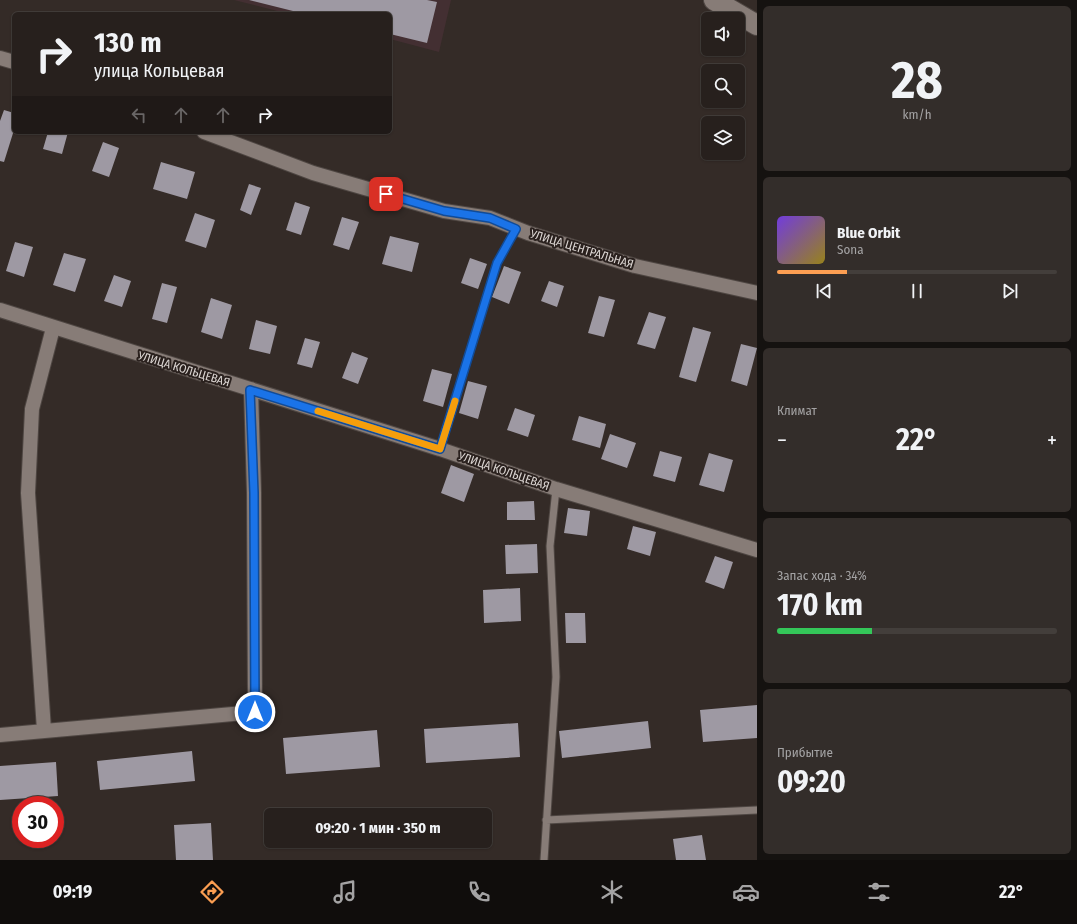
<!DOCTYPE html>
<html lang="ru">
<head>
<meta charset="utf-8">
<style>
	body { margin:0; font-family:"Fira Sans Condensed",sans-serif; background:#332d2a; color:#f1f3f6; height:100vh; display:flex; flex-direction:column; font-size:15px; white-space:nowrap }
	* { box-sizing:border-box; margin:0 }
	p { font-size:13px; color:#a4a3a4 }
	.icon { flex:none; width:22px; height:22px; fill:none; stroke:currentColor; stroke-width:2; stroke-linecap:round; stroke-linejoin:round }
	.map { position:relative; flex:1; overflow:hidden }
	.side { display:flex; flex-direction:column; gap:6px; padding:6px; background:#151210; width:320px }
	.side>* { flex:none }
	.banner { position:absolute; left:12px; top:12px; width:380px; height:122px; border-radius:6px; box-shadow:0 1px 3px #0004,0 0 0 1px #433e3b; background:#27201d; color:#f1f3f6; overflow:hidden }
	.buttons { position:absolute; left:701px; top:12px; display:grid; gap:8px }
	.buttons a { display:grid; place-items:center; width:44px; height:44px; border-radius:6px; background:#27201d; box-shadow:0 1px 3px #0004,0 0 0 1px #433e3b; font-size:20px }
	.speed { position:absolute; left:12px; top:796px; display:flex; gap:8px; font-size:20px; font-weight:700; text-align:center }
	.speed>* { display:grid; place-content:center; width:52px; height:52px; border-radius:50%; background:#27201d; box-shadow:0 1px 3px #0004,0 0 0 1px #433e3b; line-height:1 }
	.speed .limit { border:6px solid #d22; background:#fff; color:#111 }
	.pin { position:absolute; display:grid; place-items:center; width:34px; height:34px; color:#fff; margin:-17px; border-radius:8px; box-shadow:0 2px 6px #0006 }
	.me { position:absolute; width:44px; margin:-22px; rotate:0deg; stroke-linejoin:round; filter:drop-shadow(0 0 3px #0008) }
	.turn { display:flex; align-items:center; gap:14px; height:84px; padding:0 16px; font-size:18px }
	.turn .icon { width:52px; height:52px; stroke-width:2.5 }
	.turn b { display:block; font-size:28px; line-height:34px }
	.lanes { display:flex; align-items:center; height:38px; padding:0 16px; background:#0003; justify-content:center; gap:20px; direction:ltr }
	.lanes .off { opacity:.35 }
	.big { font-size:30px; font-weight:700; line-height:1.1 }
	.side .tile { flex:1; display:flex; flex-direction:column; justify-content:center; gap:6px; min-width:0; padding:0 14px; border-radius:6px; background:#332d2a }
	.side .dial { align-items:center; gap:0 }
	.dial b { font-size:52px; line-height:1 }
	.song { display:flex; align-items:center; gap:12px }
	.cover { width:48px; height:48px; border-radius:6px; background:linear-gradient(135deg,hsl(260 70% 55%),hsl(50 70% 35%)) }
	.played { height:4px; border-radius:2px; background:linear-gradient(90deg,#fc9e52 25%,#433e3b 25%) }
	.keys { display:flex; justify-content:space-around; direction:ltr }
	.heat { display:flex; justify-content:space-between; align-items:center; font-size:22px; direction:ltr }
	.charge { height:6px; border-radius:3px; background:linear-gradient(90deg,#34c759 34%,#433e3b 0) }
	.trip { position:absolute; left:264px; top:808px; width:228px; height:40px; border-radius:6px; background:#27201d; box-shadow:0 1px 3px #0004,0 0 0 1px #433e3b; font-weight:700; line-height:40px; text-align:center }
	.tab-bar { display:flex; height:64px; justify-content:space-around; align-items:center; background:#100d0c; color:#a4a3a4 }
	.tab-bar .icon { width:28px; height:28px }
	.tab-bar .active { color:#fc9e52 }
	.tab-bar b { font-size:18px; color:#f1f3f6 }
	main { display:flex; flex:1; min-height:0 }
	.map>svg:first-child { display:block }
	.industrial { fill:#432f32 }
	.building { fill:#9e99a3 }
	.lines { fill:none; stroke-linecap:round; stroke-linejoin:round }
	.service-casing { stroke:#4e4642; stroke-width:9 }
	.minor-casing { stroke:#4e4642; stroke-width:16 }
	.secondary-casing { stroke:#4e4642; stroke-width:22 }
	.service { stroke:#877c77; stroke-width:7 }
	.minor { stroke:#877c77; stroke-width:14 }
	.secondary { stroke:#877c77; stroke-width:20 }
	.route-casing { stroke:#114b97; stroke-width:10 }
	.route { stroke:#1a73e8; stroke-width:7 }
	.slow { stroke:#f59e0b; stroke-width:7 }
	.labels { text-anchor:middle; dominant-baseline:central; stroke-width:4; stroke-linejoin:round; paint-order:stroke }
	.street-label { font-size:12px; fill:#dbd5d2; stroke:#2a211e }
</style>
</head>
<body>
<main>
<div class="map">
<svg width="757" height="860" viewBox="0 0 757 860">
	<rect width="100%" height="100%" fill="#342b27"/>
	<path class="industrial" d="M234,0h217l-12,52 -49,-13v-25h-101z"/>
	<path class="building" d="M249,0h178l10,2 -10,41 -37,-9v-20h-85z
		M4,110l10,3v17l-10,32 -4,-1v-40z
		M48,132h20l-6,22 -19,-5z
		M103,142l16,6 -10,29 -17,-6z
		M161,162l34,10 -8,27 -34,-10z
		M249,184l12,4 -10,27 -11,-5z
		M295,202l15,5 -9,28 -15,-5z
		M195,213l20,7 -9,28 -21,-7z
		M342,217l17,5 -10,28 -16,-5z
		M390,236l29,7 -7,29 -30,-8z
		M15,242l18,5 -9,30 -18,-6z
		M64,253l22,6 -11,33 -22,-7z
		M470,258l17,6 -9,25 -17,-6z
		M504,266l17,6 -12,32 -17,-7z
		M114,275l17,6 -9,26 -18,-6z
		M549,281l15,5 -7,21 -16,-6z
		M162,283l15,4 -10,36 -15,-4z
		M599,296l16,4 -11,37 -16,-4z
		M211,298l21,7 -10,34 -21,-7z
		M649,312l17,5 -11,32 -18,-5z
		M256,320l21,6 -7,28 -21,-5z
		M693,327l18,5 -15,50 -17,-5z
		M305,338l15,4 -8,26 -15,-4z
		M741,344l16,4 -10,38 -16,-5z
		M352,352l16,6 -10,26 -16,-6z
		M432,369l20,5 -9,33 -20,-6z
		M468,381l19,5 -9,33 -19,-6z
		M515,408l20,7 -7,22 -21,-7z
		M579,416l27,8 -6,24 -28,-8z
		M610,434l26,9 -9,25 -26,-9z
		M660,451l22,6 -7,25 -22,-6z
		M709,453l24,7 -9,32 -25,-7z
		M451,465l23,9 -10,28 -23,-9z
		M534,501l1,19h-28v-18z
		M568,508l22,3 -3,25 -23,-3z
		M633,526l23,6 -6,24 -23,-7z
		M537,544l1,29 -32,1 -1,-29z
		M715,556l18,6 -9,27 -19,-7z
		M520,588l1,33 -37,2 -1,-33z
		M565,613h20l1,30h-20z
		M757,705v33l-54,4 -3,-32z
		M648,721l3,27 -89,10 -3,-27z
		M518,723l2,34 -94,6 -2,-34z
		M377,730l3,37 -94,7 -3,-36z
		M192,751l3,30 -95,9 -3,-29z
		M56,762l2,34 -58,4v-34z
		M211,823l2,37h-37l-2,-35z
		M702,835l4,25h-30l-3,-21z"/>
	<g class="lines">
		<g class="service-casing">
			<path id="service" d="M440,449l57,-186 19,-34
				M546,820l211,-10
				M544,860l12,-183 -6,-131 6,-57"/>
		</g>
		<g class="minor-casing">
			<path id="minor" d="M0,58l14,4
				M204,132l109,41 131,38 46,7 38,15 107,33 122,27
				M0,310l440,139 116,40 201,61
				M44,730l-16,-237 4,-84 21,-81
				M0,735l255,-23 -1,-219 -3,-104"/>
		</g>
		<g class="secondary-casing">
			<path id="secondary" d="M714,0l43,25"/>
		</g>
		<use href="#service" class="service"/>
		<use href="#minor" class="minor"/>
		<use href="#secondary" class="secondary"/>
	</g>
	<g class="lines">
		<g class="route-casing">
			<path id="route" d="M255,712l-1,-219 -4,-103 190,59 57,-186 19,-34 -26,-11 -46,-7 -58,-17"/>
		</g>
		<use href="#route" class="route"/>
		<path class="slow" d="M318,411l122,38 15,-48"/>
	</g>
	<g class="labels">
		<g class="street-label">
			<text transform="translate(582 249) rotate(17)">УЛИЦА ЦЕНТРАЛЬНАЯ</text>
			<text transform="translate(184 369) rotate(17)">УЛИЦА КОЛЬЦЕВАЯ</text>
			<text transform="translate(504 471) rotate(19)">УЛИЦА КОЛЬЦЕВАЯ</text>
		</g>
	</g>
</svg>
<div class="buttons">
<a><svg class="icon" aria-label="sound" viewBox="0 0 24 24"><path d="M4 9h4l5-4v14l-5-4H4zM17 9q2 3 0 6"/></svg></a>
<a><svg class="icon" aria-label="search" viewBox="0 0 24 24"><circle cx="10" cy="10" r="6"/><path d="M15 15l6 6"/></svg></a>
<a><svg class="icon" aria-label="layers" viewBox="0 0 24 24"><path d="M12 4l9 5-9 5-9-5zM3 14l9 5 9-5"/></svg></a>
</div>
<div class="speed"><div class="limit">30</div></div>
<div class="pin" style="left:386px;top:194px;background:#d93025"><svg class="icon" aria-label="arrive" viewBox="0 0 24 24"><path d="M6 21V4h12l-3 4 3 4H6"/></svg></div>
<svg class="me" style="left:255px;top:712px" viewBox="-20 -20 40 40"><circle r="17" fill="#1a73e8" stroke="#fff" stroke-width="3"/><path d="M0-11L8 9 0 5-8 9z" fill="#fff"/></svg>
<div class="trip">09:20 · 1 мин · 350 m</div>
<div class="banner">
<div class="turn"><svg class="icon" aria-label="right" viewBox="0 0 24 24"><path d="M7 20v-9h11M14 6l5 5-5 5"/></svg><div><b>130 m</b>улица Кольцевая</div></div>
<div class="lanes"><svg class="icon off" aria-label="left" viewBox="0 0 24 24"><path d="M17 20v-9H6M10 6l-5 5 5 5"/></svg><svg class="icon off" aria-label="ahead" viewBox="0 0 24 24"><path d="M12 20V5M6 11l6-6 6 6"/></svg><svg class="icon off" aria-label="ahead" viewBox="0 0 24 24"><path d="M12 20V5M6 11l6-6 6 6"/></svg><svg class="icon" aria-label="right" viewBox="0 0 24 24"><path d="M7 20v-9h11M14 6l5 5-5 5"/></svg></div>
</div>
</div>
<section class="side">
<div class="tile dial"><b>28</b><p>km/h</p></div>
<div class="tile">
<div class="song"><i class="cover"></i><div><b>Blue Orbit</b><p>Sona</p></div></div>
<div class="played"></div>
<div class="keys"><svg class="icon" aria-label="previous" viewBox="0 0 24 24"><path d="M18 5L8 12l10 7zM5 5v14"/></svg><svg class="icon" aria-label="pause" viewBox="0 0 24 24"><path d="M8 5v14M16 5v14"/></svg><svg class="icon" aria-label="next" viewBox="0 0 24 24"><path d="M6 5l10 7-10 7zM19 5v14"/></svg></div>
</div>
<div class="tile"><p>Климат</p>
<div class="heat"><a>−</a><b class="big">22°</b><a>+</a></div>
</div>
<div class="tile"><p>Запас хода · 34%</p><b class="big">170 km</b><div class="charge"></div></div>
<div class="tile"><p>Прибытие</p><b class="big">09:20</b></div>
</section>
</main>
<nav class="tab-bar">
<b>09:19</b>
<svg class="icon active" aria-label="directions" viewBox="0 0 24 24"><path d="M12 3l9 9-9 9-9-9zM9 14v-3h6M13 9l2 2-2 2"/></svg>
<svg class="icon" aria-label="music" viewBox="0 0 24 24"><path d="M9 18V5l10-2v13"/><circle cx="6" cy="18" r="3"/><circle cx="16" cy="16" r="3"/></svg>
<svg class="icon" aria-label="phone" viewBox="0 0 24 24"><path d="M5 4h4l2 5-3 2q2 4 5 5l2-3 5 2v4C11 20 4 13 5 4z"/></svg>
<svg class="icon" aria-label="climate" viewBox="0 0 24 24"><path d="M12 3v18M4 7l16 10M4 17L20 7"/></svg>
<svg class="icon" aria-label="car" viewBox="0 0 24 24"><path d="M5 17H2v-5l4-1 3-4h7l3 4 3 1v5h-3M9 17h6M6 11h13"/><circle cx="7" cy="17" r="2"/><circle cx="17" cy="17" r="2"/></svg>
<svg class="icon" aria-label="filters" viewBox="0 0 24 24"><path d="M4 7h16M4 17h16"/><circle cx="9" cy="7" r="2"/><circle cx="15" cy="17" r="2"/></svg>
<b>22°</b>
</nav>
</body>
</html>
